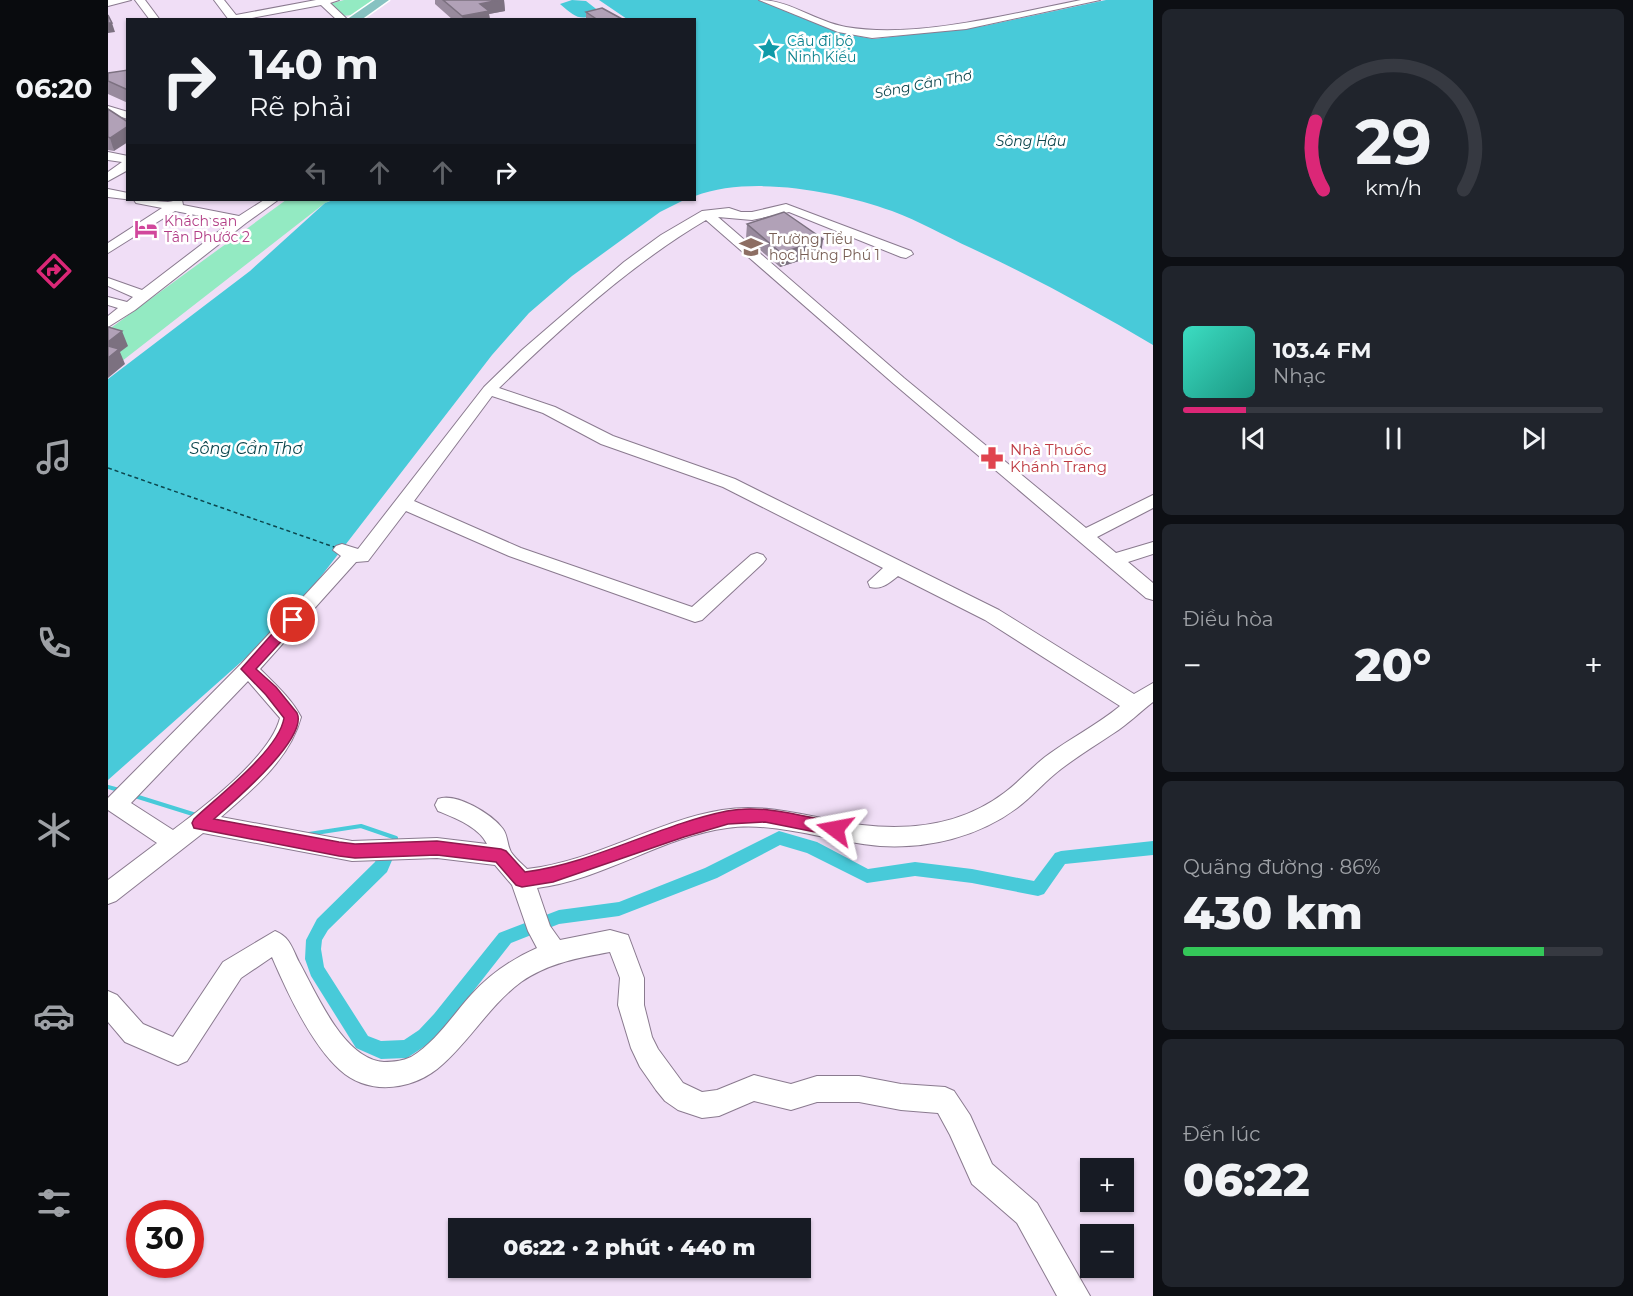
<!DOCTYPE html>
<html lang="vi">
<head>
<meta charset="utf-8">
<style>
	body { margin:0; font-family:Montserrat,sans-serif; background:#20242c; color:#f1f3f6; height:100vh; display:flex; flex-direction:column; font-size:22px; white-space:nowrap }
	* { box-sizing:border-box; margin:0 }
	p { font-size:20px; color:#9ea1a6 }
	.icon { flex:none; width:33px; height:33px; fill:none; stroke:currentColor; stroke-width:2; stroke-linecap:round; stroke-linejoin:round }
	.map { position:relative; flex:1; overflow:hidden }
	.details { display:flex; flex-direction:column; gap:9px; padding:9px; background:#0d0f14; width:480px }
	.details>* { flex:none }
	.guide { position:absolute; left:18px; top:18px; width:570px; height:183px; border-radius:0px; box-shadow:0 2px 4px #0004; background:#171b24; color:#f1f3f6; overflow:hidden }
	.fabs { position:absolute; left:972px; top:1158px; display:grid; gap:12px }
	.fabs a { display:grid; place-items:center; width:54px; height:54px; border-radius:0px; background:#171b24; box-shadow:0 2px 4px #0004; font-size:30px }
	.speed { position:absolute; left:18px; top:1200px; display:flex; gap:12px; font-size:30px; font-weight:700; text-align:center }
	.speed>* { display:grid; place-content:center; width:78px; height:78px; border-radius:50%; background:#171b24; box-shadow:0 2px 4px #0004; line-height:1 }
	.speed .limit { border:9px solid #d22; background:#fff; color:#111 }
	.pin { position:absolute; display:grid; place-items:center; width:51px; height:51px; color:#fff; margin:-26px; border:3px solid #fff; border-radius:50%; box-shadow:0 2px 6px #0007 }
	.me { position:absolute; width:66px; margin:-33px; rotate:283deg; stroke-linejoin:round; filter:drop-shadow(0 0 4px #0008) }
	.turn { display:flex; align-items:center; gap:21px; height:126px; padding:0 24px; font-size:27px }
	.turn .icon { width:78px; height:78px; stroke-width:2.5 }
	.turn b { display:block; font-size:42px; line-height:51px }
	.lanes { display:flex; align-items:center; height:57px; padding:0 24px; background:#0003; justify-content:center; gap:30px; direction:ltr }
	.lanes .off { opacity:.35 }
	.big { font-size:45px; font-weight:800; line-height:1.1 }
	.details .card { flex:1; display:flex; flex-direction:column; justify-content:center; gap:9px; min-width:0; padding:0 21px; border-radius:9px; background:#20242c }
	.details .dial { align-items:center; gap:0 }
	.dial svg { height:156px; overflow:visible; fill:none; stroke:#363941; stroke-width:7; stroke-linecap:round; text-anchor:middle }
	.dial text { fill:#f1f3f6; stroke:none }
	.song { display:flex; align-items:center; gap:18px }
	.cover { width:72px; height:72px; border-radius:9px; background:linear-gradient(135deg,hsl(170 70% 55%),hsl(170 70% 35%)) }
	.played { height:6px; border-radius:3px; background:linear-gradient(90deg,#db2777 15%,#363941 15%) }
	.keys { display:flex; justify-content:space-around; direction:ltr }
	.heat { display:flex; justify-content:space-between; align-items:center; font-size:33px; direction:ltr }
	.charge { height:9px; border-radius:4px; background:linear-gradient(90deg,#34c759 86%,#363941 0) }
	.trip { position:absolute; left:340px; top:1218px; width:363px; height:60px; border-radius:0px; background:#171b24; box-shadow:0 2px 4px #0004; font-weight:800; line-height:60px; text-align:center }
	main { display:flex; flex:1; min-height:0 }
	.tab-bar { display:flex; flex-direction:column; width:108px; justify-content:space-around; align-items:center; background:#090b0e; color:#9ea1a6 }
	.tab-bar .icon { width:42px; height:42px }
	.tab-bar .selected { color:#db2777 }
	.tab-bar b { font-size:27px; color:#f1f3f6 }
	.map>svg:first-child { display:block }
	.green { fill:#93eac2 }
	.water { fill:#48cad9 }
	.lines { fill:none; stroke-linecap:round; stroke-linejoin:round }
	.stream { stroke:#48cad9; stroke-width:4 }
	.canal { fill:#48cad9; fill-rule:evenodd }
	.ferry { stroke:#0c464d; stroke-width:1.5; stroke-dasharray:4 3; stroke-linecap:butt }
	.minor-casing { stroke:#8a7a8f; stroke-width:2 }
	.major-casing { stroke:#fff; stroke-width:3 }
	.minor { fill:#fff; fill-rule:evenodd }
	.major { fill:#87c2c1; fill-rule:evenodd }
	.wall { fill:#988a9d }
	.shaded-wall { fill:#7c7180 }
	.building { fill:#b1a1b7; stroke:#7c7180; stroke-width:1.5 }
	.route { fill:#db2777; stroke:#8e194d; stroke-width:1.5 }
	.labels { text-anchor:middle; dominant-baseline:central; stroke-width:5; stroke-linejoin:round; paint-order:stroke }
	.far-culture-label { font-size:14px; fill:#0d838f; stroke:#fff; text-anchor:start }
	.far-water-label { font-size:14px; font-style:italic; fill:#0c464d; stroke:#fff }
	.far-hotel-label { font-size:14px; fill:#b23c85; stroke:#fff; text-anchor:start }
	.far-education-label { font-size:14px; fill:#785e54; stroke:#fff; text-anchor:start }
	.health-label { font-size:15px; fill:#be3a42; stroke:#fff; text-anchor:start }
	.water-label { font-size:16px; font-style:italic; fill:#0c464d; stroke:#fff }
</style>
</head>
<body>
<main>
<nav class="tab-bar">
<b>06:20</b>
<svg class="icon selected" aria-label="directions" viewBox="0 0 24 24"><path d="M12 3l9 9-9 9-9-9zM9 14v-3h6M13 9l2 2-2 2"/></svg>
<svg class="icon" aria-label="music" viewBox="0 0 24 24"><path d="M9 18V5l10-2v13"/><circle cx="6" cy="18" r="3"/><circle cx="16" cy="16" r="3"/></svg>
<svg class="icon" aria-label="phone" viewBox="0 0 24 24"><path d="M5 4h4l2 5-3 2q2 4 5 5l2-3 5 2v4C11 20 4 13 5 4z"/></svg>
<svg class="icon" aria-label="climate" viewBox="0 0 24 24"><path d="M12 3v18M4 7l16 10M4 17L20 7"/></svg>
<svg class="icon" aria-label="car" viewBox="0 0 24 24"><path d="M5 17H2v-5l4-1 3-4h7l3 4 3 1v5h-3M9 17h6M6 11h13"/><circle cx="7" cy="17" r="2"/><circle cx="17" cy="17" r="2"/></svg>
<svg class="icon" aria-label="filters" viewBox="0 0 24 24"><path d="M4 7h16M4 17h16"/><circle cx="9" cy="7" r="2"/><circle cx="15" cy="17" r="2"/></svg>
</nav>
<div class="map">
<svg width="1045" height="1296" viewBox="0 0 1045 1296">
	<rect width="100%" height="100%" fill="#f0def6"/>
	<path class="green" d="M236,0h35l-27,15 -10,1 -13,-12z
		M178,200h46l-7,3 -217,169v-42z"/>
	<path class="water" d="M464,0l14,1 14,11c-19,10 -24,6 -40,-8z
		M491,0h160l88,34 26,5 111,-13 122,-26h47v345c-59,-35 -120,-68 -182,-97 -26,-12 -52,-27 -79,-37 -55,-20 -141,-36 -197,-15l-1,-176 -67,-1z
		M225,200h351l-24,12 -88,64 -43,37 -37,42 -207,268 -177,157v-401l142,-108 75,-68z"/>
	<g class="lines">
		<path class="stream" d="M0,787l11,3
			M27,796l61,19
			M201,834l52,-8 35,12"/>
		<path class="canal" d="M671,831l38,11 51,27 47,-7 57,7 62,12 21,-28 6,-2 92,-10v14l-88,9 -21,30 -6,2 -66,-13 -57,-7 -48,7 -60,-30 -27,-8 -63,33 -98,38 -60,8 -48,19 -65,83 -15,16 -24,16 -26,1 -25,-11 -45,-72 -6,-17 1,-19 11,-21 58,-57 4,-9 6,-2 6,2 2,5 -6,14 -59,58 -6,10 -1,9 3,18 44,69 13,5 23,-1 15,-10 15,-16 65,-81 60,-23 60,-8 86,-34z"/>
		<path class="ferry" d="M0,468l229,80"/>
		<g class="minor-casing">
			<path id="minor" d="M0,0h23l-23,6z
				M27,0h10l15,20h-10z
				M106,0h10l12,15 80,-15h23l-9,3 18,17h-11l-16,-15 -80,15h-12z
				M651,0c31,0 57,22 87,27 71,12 164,-13 235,-27h19l-134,29 -94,9 -34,-6z
				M0,106l20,6v7l-20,-6z
				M0,152l20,4v14l-20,11v-9l14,-10 -14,-2z
				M0,189l20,4v7h5l-25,-3z
				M26,200c11,-1 23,2 34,2 5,0 9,-3 14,-2l1,5 56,11 25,-16h14l-32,23 -111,87 -27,17v-11l10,-8 -10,-3v-8l19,5 6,-5 -25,-11v-8l34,12 89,-68 -56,-11 -67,42v-10l54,-35 -26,-5z
				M678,204l125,47 2,3 -7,4 -5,-1 -112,-45 -37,8 -34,-3 186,161 182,150 67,-33v13l-56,29 19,16 37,-11v12l-25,8 25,21v17l-7,-2 -252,-214 -188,-164c-76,45 -143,106 -207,168l56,19 58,29 122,43 264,131 135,84 19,-11v19c-13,10 -25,22 -39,31 -18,12 -36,23 -53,36 -16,12 -28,27 -44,39 -39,29 -89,41 -137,38 -52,-4 -101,-25 -153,-18 -66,9 -124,52 -190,60l13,38 10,14 50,-10 18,5 16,43v27l8,32 6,12 25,34 19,9 15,-2 37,-15 37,9 26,-8h42l42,8 44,3 9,4 16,24 22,49 45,39 53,93h-33l-40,-73 -45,-39 -22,-49 -12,-22 -37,-3 -42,-8h-42l-26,8 -37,-9 -35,15 -17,2 -24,-8 -13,-9 -9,-11 -16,-23 -9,-19 -13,-43 2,-27 -10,-26c-32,6 -62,11 -89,30 -31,23 -50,57 -78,82 -28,26 -73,33 -103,6 -29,-26 -53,-78 -68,-113l-31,21 -54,83 -9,4 -53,-23 -17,-20v-31l9,4 26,29 30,13 50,-75 52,-31c15,6 17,17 24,31 18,32 44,97 85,100 9,0 19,-1 27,-5 25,-15 41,-41 60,-62 19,-21 41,-36 66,-47l-9,-17 -16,-46 -17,-20 -58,-7 -85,3 -149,-28 -87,68 -8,3v-24l49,-37 -49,-33v-12l133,-134 100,-108 -8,-6 3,-4 6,-2 16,5 126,-162 38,-37 102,-88 37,-27 41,-24 27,-3 12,4h11zM384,396l51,17 58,31 122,43 160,81 -15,14 2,5c12,3 19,-4 28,-11l87,44 135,86c-23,19 -51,33 -75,51 -14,11 -26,25 -41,36 -41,31 -92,38 -142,32 -47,-6 -92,-23 -140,-15 -67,11 -126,51 -195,59 -5,-5 -12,-11 -16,-17 -4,-7 -3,-16 -8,-23 -11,-15 -47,-37 -65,-30l-3,6 3,6c17,7 41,16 49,33l-50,-6 -85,3 -131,-24c31,-27 69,-58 80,-100 -10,-19 -26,-33 -41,-48l96,-107 12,-1 38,-50 103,45 186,66 7,-2 61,-57 3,-4 -3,-4 -6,-2 -6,2 -59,52 -171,-59 -107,-47zM140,681l32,37c-10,39 -75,88 -107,112l-42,-27z"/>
		</g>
		<g class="major-casing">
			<path id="major" d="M267,0h14l-28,20h-15z"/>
		</g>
		<use href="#minor" class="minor"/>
		<use href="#major" class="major"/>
	</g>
	<path class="wall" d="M327,0h69l1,11 -16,3 1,6h-37l-18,-16z
		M478,12l38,8h-38z
		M20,70v33l-20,-9v-21z
		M0,109l6,42 -6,-1z
		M639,224l76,15 -2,15 -41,13 -34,-29z"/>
	<path class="shaded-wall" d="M391,0h5l1,11 -16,3 1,6h-27l-1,-4 18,-12z
		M0,23h4l3,9 -7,1z
		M20,126v16l-14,9 -4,-13z
		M715,239l-2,15 -41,13 1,-14z
		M14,331l6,15 -8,6 5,12 -17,14v-36z"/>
	<path class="building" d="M335,0h56l-19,4 9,7 -27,5z
		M494,8l22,12h-26l-12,-8z
		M0,15l4,8h-4z
		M20,70v20l-20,-9v-8z
		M0,109l20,13v4l-18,12 -2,-1z
		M676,212l39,27 -42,14 -34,-29z
		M0,327l14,4 -14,11z
		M0,346l11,3 -11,9z"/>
	<path class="route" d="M185,615l7,5 -2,3 -42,46 20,18 21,26c12,25 -65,90 -83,106l125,23 16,2 82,-3 64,8 5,2 19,21c70,-9 133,-47 202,-61 36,-7 73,5 108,11l6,2 2,5 -2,5 -6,2 -70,-14 -37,2 -44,13 -131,45 -31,5 -6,-2 -20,-23 -59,-7 -82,3 -16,-2 -145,-28 -2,-5 2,-4c24,-23 85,-69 90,-101l-18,-23 -25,-26 47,-53z"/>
	<defs>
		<g id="sight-bare" transform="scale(1.8)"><path d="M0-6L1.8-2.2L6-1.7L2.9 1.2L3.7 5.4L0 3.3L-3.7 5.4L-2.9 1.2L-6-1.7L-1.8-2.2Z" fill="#0f9aa8" stroke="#fff" stroke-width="2.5" paint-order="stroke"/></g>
		<g id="hotel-bare" transform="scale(1.8)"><path d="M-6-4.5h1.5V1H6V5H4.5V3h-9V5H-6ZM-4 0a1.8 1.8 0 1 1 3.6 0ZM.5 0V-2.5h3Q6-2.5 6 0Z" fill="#d1479c" stroke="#fff" stroke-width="2.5" paint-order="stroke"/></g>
		<g id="school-bare" transform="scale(1.8)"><path d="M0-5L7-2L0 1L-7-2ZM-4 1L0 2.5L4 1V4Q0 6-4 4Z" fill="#8d6e63" stroke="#fff" stroke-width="2.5" paint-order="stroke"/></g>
		<g id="pharmacy-bare" transform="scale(1.8)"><path d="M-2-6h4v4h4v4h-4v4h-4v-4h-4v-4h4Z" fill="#e0444e" stroke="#fff" stroke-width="2.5" paint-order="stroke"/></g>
	</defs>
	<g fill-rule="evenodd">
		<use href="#sight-bare" x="661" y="49"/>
		<use href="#hotel-bare" x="38" y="229"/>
		<use href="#school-bare" x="643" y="247"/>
		<use href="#pharmacy-bare" x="884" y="458"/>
	</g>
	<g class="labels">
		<g class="far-culture-label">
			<text x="679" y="41">Cầu đi bộ<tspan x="679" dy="16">Ninh Kiều</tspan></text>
		</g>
		<g class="far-water-label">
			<text transform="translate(815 84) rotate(-11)">Sông Cần Thơ</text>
			<text x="923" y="141">Sông Hậu</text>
		</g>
		<g class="far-hotel-label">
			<text x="56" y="221">Khách sạn<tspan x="56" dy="16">Tân Phước 2</tspan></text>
		</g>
		<g class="far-education-label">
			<text x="661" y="239">Trường Tiểu<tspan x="661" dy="16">học Hưng Phú 1</tspan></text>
		</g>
		<g class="health-label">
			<text x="902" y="449">Nhà Thuốc<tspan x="902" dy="17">Khánh Trang</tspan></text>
		</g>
		<g class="water-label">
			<text x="138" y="448">Sông Cần Thơ</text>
		</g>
	</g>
</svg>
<div class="fabs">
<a>+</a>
<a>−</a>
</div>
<div class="speed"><div class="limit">30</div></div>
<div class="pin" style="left:185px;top:620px;background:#d93025"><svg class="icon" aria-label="arrive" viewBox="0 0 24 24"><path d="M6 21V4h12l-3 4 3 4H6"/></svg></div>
<svg class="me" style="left:727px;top:829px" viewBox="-20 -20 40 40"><path d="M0-17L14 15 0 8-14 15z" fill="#db2777" stroke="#fff" stroke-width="4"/></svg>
<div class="trip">06:22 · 2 phút · 440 m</div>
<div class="guide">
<div class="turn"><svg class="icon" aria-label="right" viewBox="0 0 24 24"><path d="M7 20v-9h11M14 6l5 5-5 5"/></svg><div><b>140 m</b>Rẽ phải</div></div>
<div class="lanes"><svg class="icon off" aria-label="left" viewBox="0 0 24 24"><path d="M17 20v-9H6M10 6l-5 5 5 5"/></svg><svg class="icon off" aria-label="ahead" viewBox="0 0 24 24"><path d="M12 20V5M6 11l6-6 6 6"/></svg><svg class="icon off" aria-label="ahead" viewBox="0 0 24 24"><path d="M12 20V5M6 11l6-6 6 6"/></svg><svg class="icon" aria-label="right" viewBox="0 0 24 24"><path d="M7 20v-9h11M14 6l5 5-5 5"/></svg></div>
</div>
</div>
<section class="details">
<div class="card dial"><svg viewBox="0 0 100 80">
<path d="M14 69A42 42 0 1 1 86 69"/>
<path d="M14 69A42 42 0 0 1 10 34" stroke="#db2777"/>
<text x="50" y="56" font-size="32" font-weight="700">29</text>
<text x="50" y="72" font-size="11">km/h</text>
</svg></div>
<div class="card">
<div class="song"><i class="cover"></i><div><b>103.4 FM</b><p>Nhạc</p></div></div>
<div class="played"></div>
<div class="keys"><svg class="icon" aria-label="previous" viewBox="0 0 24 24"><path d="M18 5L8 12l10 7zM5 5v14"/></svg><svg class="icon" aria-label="pause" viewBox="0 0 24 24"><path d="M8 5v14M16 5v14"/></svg><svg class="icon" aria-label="next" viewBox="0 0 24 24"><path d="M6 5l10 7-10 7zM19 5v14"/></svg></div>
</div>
<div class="card"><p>Điều hòa</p>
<div class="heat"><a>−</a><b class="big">20°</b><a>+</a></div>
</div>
<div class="card"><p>Quãng đường · 86%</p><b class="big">430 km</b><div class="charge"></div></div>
<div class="card"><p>Đến lúc</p><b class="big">06:22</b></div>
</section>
</main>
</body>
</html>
